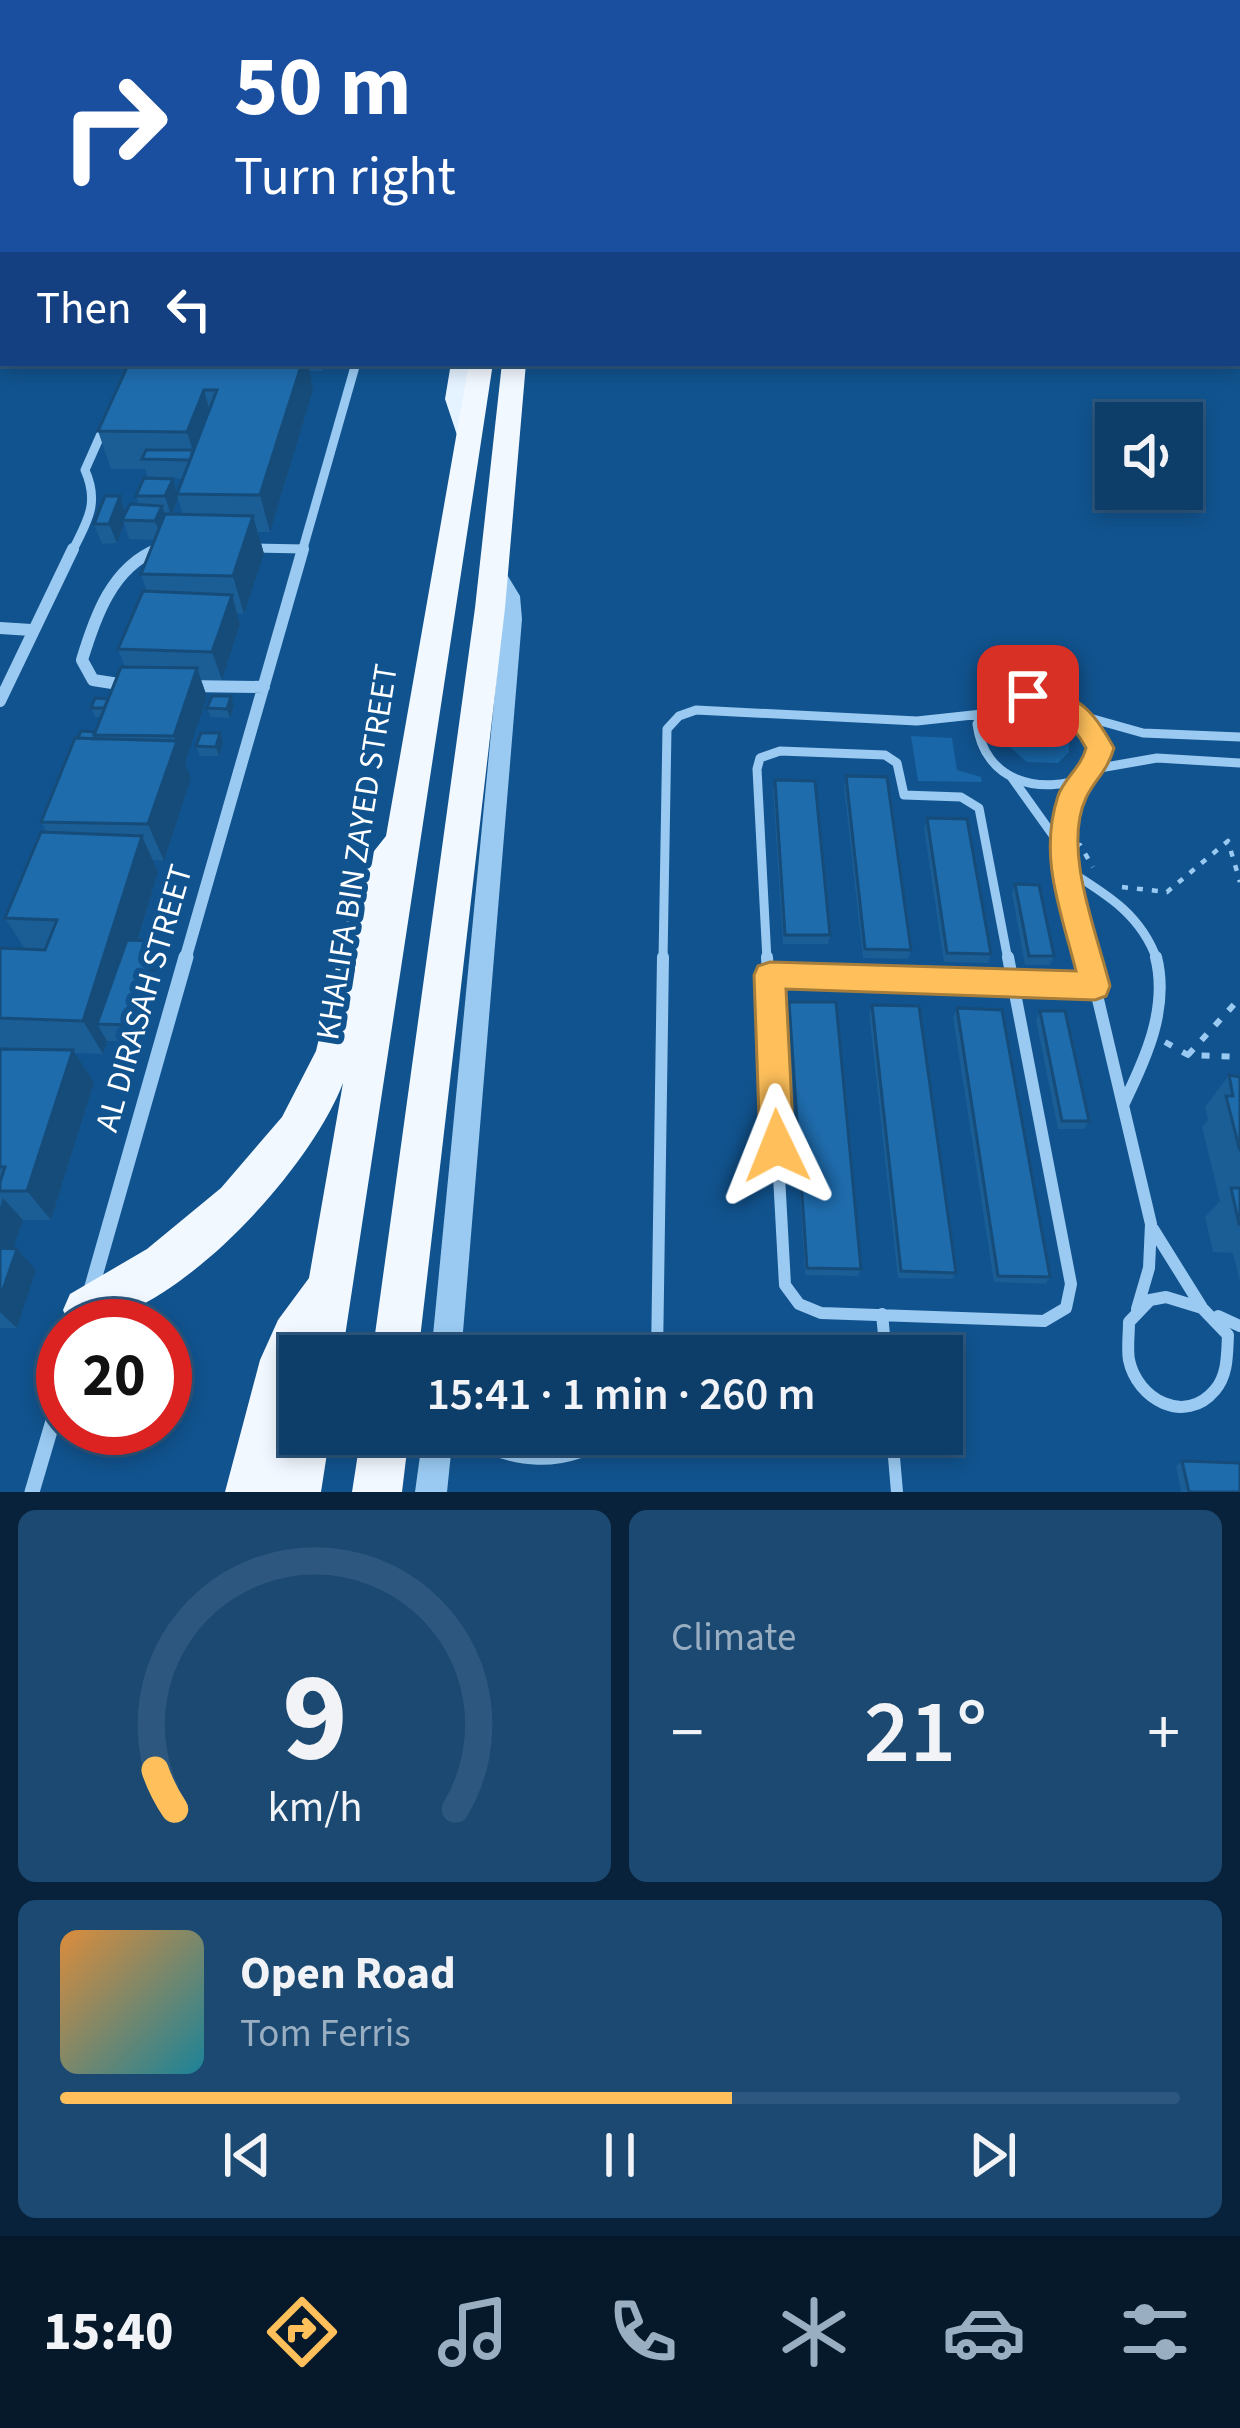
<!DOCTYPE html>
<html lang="en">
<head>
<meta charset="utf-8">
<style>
	body { margin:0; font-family:"Source Sans 3",sans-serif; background:#1b4972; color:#f1f3f6; height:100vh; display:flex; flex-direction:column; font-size:45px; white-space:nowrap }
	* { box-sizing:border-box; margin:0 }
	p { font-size:39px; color:#9aaec1 }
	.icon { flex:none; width:66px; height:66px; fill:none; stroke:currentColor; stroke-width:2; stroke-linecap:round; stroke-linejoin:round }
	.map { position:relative; height:1492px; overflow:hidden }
	.sheet { display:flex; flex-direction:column; gap:18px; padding:18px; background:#07223a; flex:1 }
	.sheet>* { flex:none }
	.guide { position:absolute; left:0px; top:0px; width:1242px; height:366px; box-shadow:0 6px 18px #0003,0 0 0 3px #2d577e; background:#1a4fa0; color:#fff; overflow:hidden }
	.buttons { position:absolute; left:1095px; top:402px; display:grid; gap:24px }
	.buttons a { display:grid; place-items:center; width:108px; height:108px; border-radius:0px; background:#0d3e6a; box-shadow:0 6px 18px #0003,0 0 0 3px #2d577e; font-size:60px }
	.speed { position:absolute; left:36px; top:1299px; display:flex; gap:24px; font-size:60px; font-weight:700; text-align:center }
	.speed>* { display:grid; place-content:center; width:156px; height:156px; border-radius:50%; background:#0d3e6a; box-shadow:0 6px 18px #0003,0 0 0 3px #2d577e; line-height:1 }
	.speed .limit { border:18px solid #d22; background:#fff; color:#111 }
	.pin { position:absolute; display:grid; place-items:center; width:102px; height:102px; color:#fff; margin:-51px; border-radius:24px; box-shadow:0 6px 18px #0006 }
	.me { position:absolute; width:132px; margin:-66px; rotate:358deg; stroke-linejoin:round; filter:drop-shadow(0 0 9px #0008) }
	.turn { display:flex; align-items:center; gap:42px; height:252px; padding:0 36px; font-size:54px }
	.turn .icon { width:156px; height:156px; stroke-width:2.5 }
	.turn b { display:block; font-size:84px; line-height:102px }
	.then { display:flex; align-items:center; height:114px; padding:0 36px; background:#0003; gap:24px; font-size:45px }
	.big { font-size:90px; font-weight:600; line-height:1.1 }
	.sheet .widget { flex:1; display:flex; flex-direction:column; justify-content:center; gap:18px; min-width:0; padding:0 42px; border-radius:18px; background:#1b4972 }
	.sheet .dial { align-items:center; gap:0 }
	.dial svg { height:312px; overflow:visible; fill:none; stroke:#2d577e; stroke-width:7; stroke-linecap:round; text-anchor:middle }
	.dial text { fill:#f1f3f6; stroke:none }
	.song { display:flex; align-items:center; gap:36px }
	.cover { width:144px; height:144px; border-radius:18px; background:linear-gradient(135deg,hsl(30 70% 55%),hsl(190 70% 35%)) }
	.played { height:12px; border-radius:6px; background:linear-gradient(90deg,#ffc05b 60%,#2d577e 60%) }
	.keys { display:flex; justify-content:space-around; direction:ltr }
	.heat { display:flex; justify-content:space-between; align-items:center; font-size:66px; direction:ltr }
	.sheet .tiles { flex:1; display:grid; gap:18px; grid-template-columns:1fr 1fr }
	.widget:last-child { grid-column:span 2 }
	.trip { position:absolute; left:279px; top:1335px; width:684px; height:120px; border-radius:0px; background:#0d3e6a; box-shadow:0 6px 18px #0003,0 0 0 3px #2d577e; font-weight:600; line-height:120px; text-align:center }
	.tab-bar { display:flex; height:192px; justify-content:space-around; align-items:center; background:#05192a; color:#9aaec1 }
	.tab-bar .icon { width:84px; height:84px }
	.tab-bar .on { color:#ffc05b }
	.tab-bar b { font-size:54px; color:#f1f3f6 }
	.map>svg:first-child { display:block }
	.green { fill:#1967a8 }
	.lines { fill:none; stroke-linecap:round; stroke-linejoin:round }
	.path-far1 { stroke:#9acaf2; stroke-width:4.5; stroke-dasharray:6 9; stroke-linecap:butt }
	.path { stroke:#9acaf2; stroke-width:6; stroke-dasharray:8 12; stroke-linecap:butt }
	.service-far1 { stroke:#9acaf2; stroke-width:9 }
	.service { stroke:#9acaf2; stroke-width:12 }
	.minor-far3 { stroke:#9acaf2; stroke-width:8 }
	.minor-far2 { stroke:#9acaf2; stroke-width:9 }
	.minor-far1 { stroke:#9acaf2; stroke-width:12 }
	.minor { stroke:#9acaf2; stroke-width:15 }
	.tertiary { fill:#9acaf2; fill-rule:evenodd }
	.primary { fill:#e5f2ff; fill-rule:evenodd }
	.trunk { fill:#f2f8ff; fill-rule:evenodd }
	.wall { fill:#1b5d95; fill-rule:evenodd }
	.shaded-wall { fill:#164c79 }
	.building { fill:#1f6cad; stroke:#164c79; stroke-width:3 }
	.route { fill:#ffc05b; stroke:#a67d3b; stroke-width:3 }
	.labels { text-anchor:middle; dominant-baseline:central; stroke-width:12; stroke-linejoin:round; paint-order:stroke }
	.street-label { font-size:33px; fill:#fff; stroke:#11538e }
</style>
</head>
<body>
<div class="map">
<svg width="1240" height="1492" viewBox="0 0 1240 1492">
	<rect width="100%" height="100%" fill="#11538e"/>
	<path class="green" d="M1036,716l20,7 13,13v16l-11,11 -31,-1 -22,-19 4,-21z
		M911,736l41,2 5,32 24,7 1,5 -64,-1z"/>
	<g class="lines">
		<path class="path-far1" d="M1075,845h5l13,22
			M1122,887l45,5 61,-51 12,41"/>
		<path class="path" d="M1165,1042l23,13 52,2
			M1188,1055l52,-57"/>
		<path class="service-far1" d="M1014,697c39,-1 72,12 86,51l-12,28c-48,21 -104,5 -111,-52l13,-18z
			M1086,717l57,16 97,4
			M1094,769l63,-11 83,5
			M1012,778l48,67 29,115
			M1060,845l19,-63
			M1066,869c40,25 75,45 91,91
			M663,960l4,-231 12,-13 17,-6 221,11 65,-7
			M767,960l-10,-191 3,-11 20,-7 105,4 12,8 7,32 57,2 18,11 29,152"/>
		<path class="service" d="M767,957l18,328 14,19 22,9 223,8 22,-13 5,-24 -63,-327
			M1088,957l63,267 -2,44 -12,41
			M770,975l325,11
			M1124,1103c22,-45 45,-95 32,-146
			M1153,1229l48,77
			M1166,1297l36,11 26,27c-1,19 0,40 -13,55 -30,36 -78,9 -86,-30 -2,-11 0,-26 0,-38l21,-22z
			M882,1314l4,42
			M1218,1316l22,10
			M657,1356l6,-399
			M459,1434c54,30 104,36 156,0
			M892,1434l5,58"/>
		<path class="minor-far3" d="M0,1l385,2"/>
		<path class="minor-far2" d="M247,548l57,1
			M72,552c15,-31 28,-48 13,-82l20,-45
			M150,552l11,-4
			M302,552l54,-189"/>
		<path class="minor-far1" d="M0,628l31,2
			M125,685l-32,-5 -11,-20c13,-43 30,-93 76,-111
			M187,686l77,1
			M0,701l73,-152
			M185,960l118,-411"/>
		<path class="minor" d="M91,1290l95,-333
			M32,1492l31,-105"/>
		<path class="tertiary" d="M493,561l7,2 20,33 2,23 -61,737h-30l71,-737v-23l-18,-29z
			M423,1434h30l-6,58h-32z"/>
		<path class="primary" d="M519,0h16l-17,3z
			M583,0h16l-17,3z
			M451,363h22l-4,36 12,36 -4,5 -8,2 -12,-7 -12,-36z"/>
		<path class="trunk" d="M469,363h24l-151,993h-42v22l-10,39 10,-4v21h30l-9,58h-96l35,-132 18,-40 31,-42 34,-195c-34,89 -174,243 -273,243l-7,-16 7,-16 77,-45 74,-61 61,-71 34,-66 43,-181 27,-34z
			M502,363h24l-21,245 -87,748h-46l103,-748z
			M361,1434h48l-7,58h-50z"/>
	</g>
	<path class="wall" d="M3,70v109h-3v-105z
		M0,215h3v73h-3z
		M175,363l-1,3 23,1 -1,-4h44l-1,4h7l1,-4h77l-2,8h-13l4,19 -43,142h-12l6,22 -20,60 -7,-1 3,11 -18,56h-21l6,17 -22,66 6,15 -27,83 -11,-1 5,12 -20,68 29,18 -26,84 -34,-1 -4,13 -28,-1 19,29 -43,138h-28l-10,29 23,21 -19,58h-17v-380l25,1 -20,-31 42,-85 -6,-11 54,-90 6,-14 -6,-1 -4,-9 17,-9 17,-32 -7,-18 29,-57 -6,-18 14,-34 -26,-1 -5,-16 -7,20 -15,1 -8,-20 26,-28 6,17 13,-8 -3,-9 37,-17 4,14 5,-14 -34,-1 -3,-9h-34l-13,-38zM178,499l5,16h-11z
		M234,706l-4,12 -19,-1 -4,-9z
		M223,742l-4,14h-19l-4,-10z
		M846,776l65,174 -3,9 -45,-1 -19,-172z
		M775,780l55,155 -2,9h-45l-10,-154z
		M927,818l64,136 -3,9 -44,-1 -20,-134z
		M1015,884l39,72 -4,9h-25l-13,-72z
		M789,1002l72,267 -3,7 -53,-1 -17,-265z
		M872,1005l84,268 -4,6 -54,-1 -29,-265z
		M957,1008l93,269 -4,7 -52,-2 -41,-265z
		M1040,1011l49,110 -5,8h-26l-22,-109z
		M1229,1075l11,2v205l-7,-29 -20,-1 -8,-35 15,-16 -18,-74 6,-7 -3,-13z
		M1182,1461l58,31h-59l-5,-26z"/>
	<path class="shaded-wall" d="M3,21v34l-3,4v-34z
		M148,363h27l-17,40 -12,-37z
		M302,363h6l5,27 -43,142 -10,-37z
		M204,390l10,37 -19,30 -8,-25z
		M173,479l5,20 -7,17 -6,-20z
		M120,496l6,19 -4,5 2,3 -7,20 -8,-19z
		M162,506l7,19 -7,15 -7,-19z
		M253,516l11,38 -20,60 -11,-38z
		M232,595l8,29 -18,56 -10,-28z
		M197,668l10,29 -22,66 6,15 -27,83 -16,-37 28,-82 -2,-6z
		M231,696l3,10 -4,12 -3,-9z
		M220,733l3,9 -4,14 -3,-9z
		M142,836l16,36 -46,153 -15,-1 10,17 -4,13 -20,-33z
		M159,941l8,17 -26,84 -10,-17z
		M73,1050l21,32 -43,138 -24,-29z
		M3,1198l20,22 -13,39 -10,-11v-40z
		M17,1249l19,21 -19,58 -17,-16v-14z"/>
	<path class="building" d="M1112,0h71l1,3h-70z
		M0,3h3v18l-3,4z
		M3,70v30l-3,2v-28z
		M0,122h3v17l-3,4z
		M0,215h3v37h-3z
		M129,363h19l-2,3 100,1 1,-4h55l-42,132 -83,-1 40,-104h-13l-17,42 -89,-1z
		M146,450h47l-3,10 -48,-1z
		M144,478l29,1 -8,17h-29z
		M105,496h15l-11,28h-15z
		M130,504l32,2 -7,15 -33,-1z
		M165,514l88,2 -20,60 -92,-2z
		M143,591l89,4 -20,57 -94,-3z
		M121,667l76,1 -23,68 -80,-1z
		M212,696h19l-4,13 -20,-1z
		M95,698l13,1 -4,9h-13z
		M81,731l14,1v7l-17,-1z
		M201,733h19l-4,14 -20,-1z
		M75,738l102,3 -29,83 -107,-2z
		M846,776l41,1 24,173 -46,-1z
		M775,780l40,1 15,154h-45z
		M927,818l40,1 24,135 -44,-1z
		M41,832l101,4 -59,185 -83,-3v-70l45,2 12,-30 -52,-2z
		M1015,884l24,1 15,71h-25z
		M127,940l32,1 -28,84 -34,-1z
		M789,1002h47l25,267 -54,-1z
		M872,1005l47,1 37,267 -55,-2z
		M957,1008l45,2 48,267 -52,-1z
		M1040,1011h25l24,110h-27z
		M0,1049l73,1 -46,141h-27v-9l5,-15h-5z
		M1229,1075l11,2v74l-14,-55h7z
		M1231,1188h9v36h-1z
		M0,1248l17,1 -17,49z
		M1182,1461l58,2v29h-51z"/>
	<path class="route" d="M1028,686c51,10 61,18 86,62 -7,24 -19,31 -28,50 -24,51 11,135 24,188l-4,10 -11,4 -309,-11 8,157 -5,11 -12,5 -12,-5 -5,-11 -6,-171 4,-9 12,-4 306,9c-15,-60 -38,-114 -18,-175 6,-18 23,-28 28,-48 -17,-32 -34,-36 -68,-45l-3,-7z"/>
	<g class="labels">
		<g class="street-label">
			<text transform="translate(357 852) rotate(-81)">KHALIFA BIN ZAYED STREET</text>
			<text transform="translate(144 998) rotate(-74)">AL DIRASAH STREET</text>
		</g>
	</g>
</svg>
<div class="buttons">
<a><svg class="icon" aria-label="sound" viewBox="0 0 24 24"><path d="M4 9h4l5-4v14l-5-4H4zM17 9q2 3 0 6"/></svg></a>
</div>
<div class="speed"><div class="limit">20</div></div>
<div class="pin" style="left:1028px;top:696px;background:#d93025"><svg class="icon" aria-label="arrive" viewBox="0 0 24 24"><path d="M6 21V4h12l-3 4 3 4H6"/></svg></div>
<svg class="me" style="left:777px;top:1146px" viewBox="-20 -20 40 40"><path d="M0-17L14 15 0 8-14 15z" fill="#ffc05b" stroke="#fff" stroke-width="4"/></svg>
<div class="trip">15:41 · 1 min · 260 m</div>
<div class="guide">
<div class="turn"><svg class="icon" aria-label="right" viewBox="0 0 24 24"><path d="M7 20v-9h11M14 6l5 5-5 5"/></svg><div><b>50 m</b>Turn right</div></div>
<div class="then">Then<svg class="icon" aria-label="left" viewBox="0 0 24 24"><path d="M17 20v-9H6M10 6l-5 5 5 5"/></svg></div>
</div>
</div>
<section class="sheet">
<div class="tiles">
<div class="widget dial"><svg viewBox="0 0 100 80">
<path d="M14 69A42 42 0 1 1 86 69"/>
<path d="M14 69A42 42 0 0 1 9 59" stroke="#ffc05b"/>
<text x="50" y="56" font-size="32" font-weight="700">9</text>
<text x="50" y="72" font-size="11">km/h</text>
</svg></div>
<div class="widget"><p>Climate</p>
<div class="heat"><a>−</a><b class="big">21°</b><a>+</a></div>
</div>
<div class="widget">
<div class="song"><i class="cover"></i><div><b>Open Road</b><p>Tom Ferris</p></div></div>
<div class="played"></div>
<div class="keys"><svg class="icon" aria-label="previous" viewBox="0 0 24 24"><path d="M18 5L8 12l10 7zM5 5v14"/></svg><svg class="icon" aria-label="pause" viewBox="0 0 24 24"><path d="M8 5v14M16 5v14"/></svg><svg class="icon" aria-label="next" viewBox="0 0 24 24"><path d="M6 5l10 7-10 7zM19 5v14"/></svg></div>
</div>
</div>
</section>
<nav class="tab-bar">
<b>15:40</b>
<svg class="icon on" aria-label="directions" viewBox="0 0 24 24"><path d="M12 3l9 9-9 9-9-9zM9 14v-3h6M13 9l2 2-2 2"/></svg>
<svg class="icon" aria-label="music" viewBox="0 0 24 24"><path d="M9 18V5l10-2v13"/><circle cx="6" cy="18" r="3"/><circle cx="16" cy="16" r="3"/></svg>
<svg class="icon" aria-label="phone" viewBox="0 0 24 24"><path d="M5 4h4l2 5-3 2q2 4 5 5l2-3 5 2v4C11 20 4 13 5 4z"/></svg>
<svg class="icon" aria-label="climate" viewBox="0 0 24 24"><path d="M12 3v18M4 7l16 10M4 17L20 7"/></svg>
<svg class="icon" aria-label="car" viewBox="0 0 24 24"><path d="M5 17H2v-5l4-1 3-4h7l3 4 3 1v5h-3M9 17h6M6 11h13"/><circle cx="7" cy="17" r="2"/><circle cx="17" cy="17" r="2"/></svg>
<svg class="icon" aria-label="filters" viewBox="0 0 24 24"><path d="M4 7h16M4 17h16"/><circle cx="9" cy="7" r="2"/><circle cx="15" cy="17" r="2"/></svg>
</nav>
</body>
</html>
